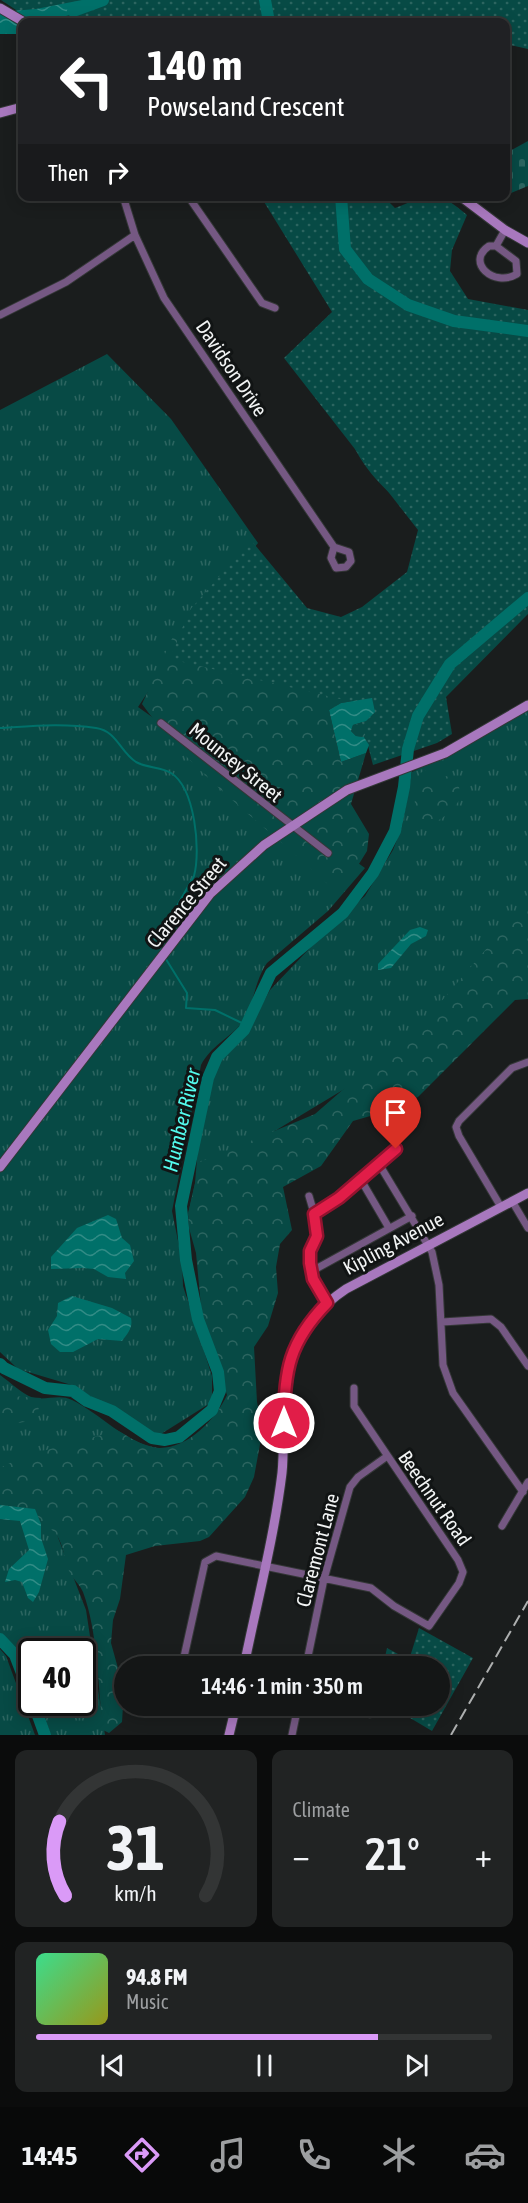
<!DOCTYPE html>
<html lang="en">
<head>
<meta charset="utf-8">
<style>
	body { margin:0; font-family:"Asap Condensed",sans-serif; background:#212323; color:#f1f3f6; height:100vh; display:flex; flex-direction:column; font-size:22px; white-space:nowrap }
	* { box-sizing:border-box; margin:0 }
	p { font-size:20px; color:#9d9fa1 }
	.icon { flex:none; width:33px; height:33px; fill:none; stroke:currentColor; stroke-width:2; stroke-linecap:round; stroke-linejoin:round }
	.map { position:relative; height:1735px; overflow:hidden }
	.drawer { display:flex; flex-direction:column; gap:15px; padding:15px; background:#0b0c0c; flex:1 }
	.drawer>* { flex:none }
	.top-card { position:absolute; left:18px; top:18px; width:492px; height:183px; border-radius:12px; box-shadow:0 3px 15px #0003,0 0 0 2px #333535; background:#202124; color:#fff; overflow:hidden }
	.speed { position:absolute; left:18px; top:1638px; display:flex; gap:12px; font-size:30px; font-weight:700; text-align:center }
	.speed>* { display:grid; place-content:center; width:78px; height:78px; border-radius:50%; background:#141616; box-shadow:0 3px 15px #0003,0 0 0 2px #333535; line-height:1 }
	.speed .limit { border:3px solid #111; border-radius:9px; background:#fff; color:#111 }
	.pin { position:absolute; display:grid; place-items:center; width:51px; height:51px; color:#fff; margin:-62px -26px; border-radius:50% 50% 50% 0; rotate:-45deg; box-shadow:0 0 6px #0007 }
	.pin .icon { rotate:45deg }
	.me { position:absolute; width:66px; margin:-33px; rotate:0deg; stroke-linejoin:round; filter:drop-shadow(0 0 4px #0008) }
	.turn { display:flex; align-items:center; gap:21px; height:126px; padding:0 30px; font-size:27px }
	.turn .icon { width:78px; height:78px; stroke-width:2.5 }
	.turn b { display:block; font-size:42px; line-height:51px }
	.then { display:flex; align-items:center; height:57px; padding:0 30px; background:#0003; gap:12px; font-size:22px }
	.big { font-size:45px; font-weight:600; line-height:1.1 }
	.drawer .card { flex:1; display:flex; flex-direction:column; justify-content:center; gap:9px; min-width:0; padding:0 21px; border-radius:12px; background:#212323 }
	.drawer .dial { align-items:center; gap:0 }
	.dial svg { height:156px; overflow:visible; fill:none; stroke:#333535; stroke-width:7; stroke-linecap:round; text-anchor:middle }
	.dial text { fill:#f1f3f6; stroke:none }
	.song { display:flex; align-items:center; gap:18px }
	.cover { width:72px; height:72px; border-radius:9px; background:linear-gradient(135deg,hsl(150 70% 55%),hsl(60 70% 35%)) }
	.played { height:6px; border-radius:3px; background:linear-gradient(90deg,#da9af7 75%,#333535 75%) }
	.keys { display:flex; justify-content:space-around; direction:ltr }
	.heat { display:flex; justify-content:space-between; align-items:center; font-size:33px; direction:ltr }
	.drawer .tiles { flex:1; display:grid; gap:15px; grid-template-columns:1fr 1fr }
	.card:last-child { grid-column:span 2 }
	.trip { position:absolute; left:114px; top:1656px; width:336px; height:60px; border-radius:30px; background:#141616; box-shadow:0 3px 15px #0003,0 0 0 2px #333535; font-weight:600; line-height:60px; text-align:center }
	.tabs { display:flex; height:96px; justify-content:space-around; align-items:center; background:#080909; color:#9d9fa1 }
	.tabs .icon { width:42px; height:42px }
	.tabs .active { color:#da9af7 }
	.tabs b { font-size:27px; color:#f1f3f6 }
	.map>svg:first-child { display:block }
	.grass { fill:url(#grass-tufts) }
	.forest { fill:url(#forest-crowns) }
	.cemetery { fill:url(#cemetery-stones) }
	.park { fill:url(#park-dots) }
	.water { fill:url(#water-waves) }
	.lines { fill:none; stroke-linecap:round; stroke-linejoin:round }
	.stream { stroke:#007069; stroke-width:2 }
	.river { stroke:#007069; stroke-width:12 }
	.street-casing { stroke:#343737; stroke-width:9 }
	.secondary-casing { stroke:#343737; stroke-width:11 }
	.street { stroke:#755883; stroke-width:7 }
	.secondary { stroke:#a878be; stroke-width:9 }
	.rail { stroke:#adafaf; stroke-width:2; stroke-dasharray:12 6; stroke-linecap:butt }
	.route-casing { stroke:#92132f; stroke-width:15 }
	.route { stroke:#e11d48; stroke-width:10 }
	.labels { text-anchor:middle; dominant-baseline:central; stroke-width:6; stroke-linejoin:round; paint-order:stroke }
	.street-label { font-size:20px; fill:#f2f4f4; stroke:#111414 }
	.water-label { font-size:21px; font-style:italic; fill:#53faed; stroke:#111414 }
</style>
</head>
<body>
<div class="map">
<svg width="528" height="1735" viewBox="0 0 528 1735">
	<defs>
		<pattern id="grass-tufts" width="24" height="20" patternUnits="userSpaceOnUse" patternTransform="scale(1.5)"><rect width="24" height="20" fill="#074a45"/><path d="M3 7l-1-3M5 7V3M7 7l1-3M15 17l-1-3M17 17v-4M19 17l1-3" fill="none" stroke="#2c6560"/></pattern>
		<pattern id="forest-crowns" width="20" height="18" patternUnits="userSpaceOnUse" patternTransform="scale(1.5)"><rect width="20" height="18" fill="#074a45"/><path d="M2 6a3 3 0 1 1 6 0M12 15a3 3 0 1 1 6 0" fill="none" stroke="#2c6560"/></pattern>
		<pattern id="cemetery-stones" width="16" height="16" patternUnits="userSpaceOnUse" patternTransform="scale(1.5)"><rect width="16" height="16" fill="#074a45"/><path d="M2 7V4a2 2 0 0 1 4 0v3zM10 15v-3a2 2 0 0 1 4 0v3z" fill="#2c6560"/></pattern>
		<pattern id="park-dots" width="8" height="8" patternUnits="userSpaceOnUse" patternTransform="scale(1.5)"><rect width="8" height="8" fill="#074a45"/><path d="M2 2h.1M6 6h.1" fill="none" stroke="#2c6560" stroke-width="1.8" stroke-linecap="round"/></pattern>
		<pattern id="water-waves" width="16" height="10" patternUnits="userSpaceOnUse" patternTransform="scale(1.5)"><rect width="16" height="10" fill="#007069"/><path d="M0 5q4-4 8 0t8 0" fill="none" stroke="#328c86"/></pattern>
	</defs>
	<rect width="100%" height="100%" fill="#1a1d1d"/>
	<path class="grass" d="M107,354l64,65 87,124 -71,90 -49,74 227,161 -37,43 -61,52c-13,18 -14,47 -26,61 -13,15 -30,22 -40,41l-29,146 10,50 1,25 29,90v26l-51,32h-14l-72,-48 -57,-17 -18,-17v-942z
		M528,710v205l-48,53 -99,99 -133,80 -60,67 7,-31 4,-47 14,-67 30,-30 27,-49 59,-62 36,-32 28,-46 9,-23 10,-55 50,-24z
		M0,1375c9,6 24,21 35,23 13,2 25,-4 37,2 29,14 53,43 86,48l-111,61 39,101 19,125h-54l-11,-32 42,-1v-50h-50l-1,32 -10,-23 -21,-27z
		M0,1649l6,7 29,79h-35z"/>
	<path class="forest" d="M369,377c17,32 42,62 73,81 34,22 55,27 77,63l-9,26 -36,24 -25,29 -80,145 -5,-8 -8,-1 -5,-5 2,-6 13,-4 8,-9 -2,-14 -31,5 -12,7 12,52 25,-9 -15,51 18,30 -2,17 -18,29 -16,9c-64,-61 -139,-113 -191,-185l34,-74 62,-71 72,82 24,18c49,-31 74,-69 109,-114l-4,-10c-43,-35 -131,-98 -70,-158z
		M427,770l10,11 8,-5 7,1 7,10 2,11c-12,17 -24,26 -44,31l-5,-12 8,-44z
		M528,908v91l-13,1 -97,97 -27,13 -38,11 -32,45 -38,21 9,43 -12,14 -4,23 2,26 -10,33 -14,21 3,55 6,26 -9,49 -9,20 -36,40 -9,4 -45,5 -29,9 -6,44 -7,21 -2,23 13,47 -2,32 -13,11 -6,-3c-5,-42 -5,-98 -20,-138 -3,-7 -9,-12 -13,-19 -8,-19 -6,-42 -29,-49l-6,-15 -35,-4v-37l24,-12 81,-22 8,-6c12,6 25,16 38,19 32,7 64,-26 76,-52l-25,-78 -6,-64 -7,-25 -1,-14 12,-52 115,-48 118,-103 79,-92z
		M11,1396l30,2 -5,22 -36,6v-27z"/>
	<path class="cemetery" d="M528,141v45l-22,9v-42z"/>
	<path class="park" d="M1,0h527v49l-22,-5v-22h-472z
		M261,197h123l11,11c38,-14 40,-20 72,7l-15,35 -2,21 18,28 60,11v304l-82,83 6,37 -15,9 -64,22 -16,-62 -187,-44 19,-48 62,-71 56,68 34,9 21,-10 45,-35 11,-42 -134,-172 48,-46z
		M419,1628l54,30 -41,73 -42,-25h50v-40h-57l4,-18 22,12z"/>
	<path class="water" d="M82,0h7l-4,10 -38,12h-25v12h-22v-22l36,-3z
		M372,698l3,14 -9,9 -13,4 -2,6 5,5 8,1 5,8 -3,8 -25,9 -12,-52 12,-7z
		M420,927l8,3 -2,6 -15,8 -20,24 -13,2v-6l32,-34z
		M108,1215l8,4 6,19 8,7 4,16 -9,12 1,6 -18,-2 -14,-8 -11,-1 -32,1v-12l26,-29z
		M72,1296l40,12 19,10c2,10 -3,15 -9,23l-24,-2 -25,13h-13l-9,-8 -3,-14 9,-14 1,-13z
		M0,1505l35,4 6,15v14l7,21 -9,33 -6,10 -5,-4 -6,-16 -7,-2 -10,2 4,-13 20,-19 -9,-29 -20,-2z"/>
	<g class="lines">
		<path class="stream" d="M0,728c33,-2 63,-5 96,0 21,3 24,24 40,34 11,6 26,5 35,11 24,15 30,77 23,103l-34,60 1,16
			M164,956l23,37 -1,15 29,2 31,15"/>
		<path class="river" d="M265,0l4,22
			M73,11l30,-11
			M341,196l4,53 23,30 40,26 46,16 74,10
			M0,1364l4,4 41,20 28,3 14,10 25,10 40,27 13,2 14,-3 33,-27 8,-19 -2,-19 -20,-53 -12,-59 -5,-54 27,-128 9,-21 27,-27 27,-57 72,-60 30,-40 22,-42 9,-44 4,-38 10,-33 32,-52 78,-66
			M0,1639l15,16 17,44
			M33,1702l12,33"/>
		<g class="street-casing">
			<path id="street" d="M123,196l12,39 29,63 170,249 15,5 2,9 -5,6 -10,1 -5,-10 3,-11
				M188,196l74,107 13,5
				M489,246h7l20,15 1,13c-23,14 -52,-12 -28,-28z
				M496,246l9,-16
				M0,315l66,-33 69,-47
				M161,723l167,130
				M379,1164l17,-15
				M361,1180l28,48
				M309,1196l5,17
				M512,1201l16,27
				M501,1207l-42,-71 -3,-9 3,-6 53,-53 16,-6
				M312,1271l100,-55
				M327,1303l-14,-24 -3,-16v-12l7,-15 -3,-23 25,-15 40,-34 53,88 7,33 4,80 10,28 70,99
				M442,1322l49,-3 10,8 27,39
				M502,1526l26,-44
				M182,1666l23,-104 11,-6 155,32 23,18 35,20 30,-43 4,-11 -5,-12 -104,-154v-18
				M306,1666l18,-87 26,-92 8,-10 28,-20
				M366,1706l4,8
				M292,1735l6,-29"/>
		</g>
		<g class="secondary-casing">
			<path id="secondary" d="M0,8l24,14
				M0,113l22,-6
				M460,196l45,34 23,13
				M0,1167l210,-273 54,-49 83,-55 98,-37 83,-48
				M244,1666c13,-64 30,-128 38,-193 4,-39 -4,-81 10,-118 10,-28 30,-50 54,-66l182,-96
				M229,1735l7,-29"/>
		</g>
		<use href="#street" class="street"/>
		<use href="#secondary" class="secondary"/>
		<path class="rail" d="M451,1735l77,-134"/>
	</g>
	<g class="lines">
		<g class="route-casing">
			<path id="route" d="M284,1423c0,-52 5,-81 43,-120l-14,-24 -3,-16v-12l7,-15 -3,-22 25,-16 57,-49"/>
		</g>
		<use href="#route" class="route"/>
	</g>
	<g class="labels">
		<g class="street-label">
			<text transform="translate(232 368) rotate(56)">Davidson Drive</text>
			<text transform="translate(236 762) rotate(39)">Mounsey Street</text>
			<text transform="translate(186 902) rotate(-50)">Clarence Street</text>
			<text transform="translate(393 1243) rotate(-28)">Kipling Avenue</text>
			<text transform="translate(435 1498) rotate(55)">Beechnut Road</text>
			<text transform="translate(317 1550) rotate(-75)">Claremont Lane</text>
		</g>
		<g class="water-label">
			<text transform="translate(181 1120) rotate(-77)">Humber River</text>
		</g>
	</g>
</svg>
<div class="speed"><div class="limit">40</div></div>
<div class="pin" style="left:396px;top:1149px;background:#d93025"><svg class="icon" aria-label="arrive" viewBox="0 0 24 24"><path d="M6 21V4h12l-3 4 3 4H6"/></svg></div>
<svg class="me" style="left:284px;top:1423px" viewBox="-20 -20 40 40"><circle r="17" fill="#e11d48" stroke="#fff" stroke-width="3"/><path d="M0-11L8 9 0 5-8 9z" fill="#fff"/></svg>
<div class="trip">14:46 · 1 min · 350 m</div>
<div class="top-card">
<div class="turn"><svg class="icon" aria-label="left" viewBox="0 0 24 24"><path d="M17 20v-9H6M10 6l-5 5 5 5"/></svg><div><b>140 m</b>Powseland Crescent</div></div>
<div class="then">Then<svg class="icon" aria-label="right" viewBox="0 0 24 24"><path d="M7 20v-9h11M14 6l5 5-5 5"/></svg></div>
</div>
</div>
<section class="drawer">
<div class="tiles">
<div class="card dial"><svg viewBox="0 0 100 80">
<path d="M14 69A42 42 0 1 1 86 69"/>
<path d="M14 69A42 42 0 0 1 11 31" stroke="#da9af7"/>
<text x="50" y="56" font-size="32" font-weight="700">31</text>
<text x="50" y="72" font-size="11">km/h</text>
</svg></div>
<div class="card"><p>Climate</p>
<div class="heat"><a>−</a><b class="big">21°</b><a>+</a></div>
</div>
<div class="card">
<div class="song"><i class="cover"></i><div><b>94.8 FM</b><p>Music</p></div></div>
<div class="played"></div>
<div class="keys"><svg class="icon" aria-label="previous" viewBox="0 0 24 24"><path d="M18 5L8 12l10 7zM5 5v14"/></svg><svg class="icon" aria-label="pause" viewBox="0 0 24 24"><path d="M8 5v14M16 5v14"/></svg><svg class="icon" aria-label="next" viewBox="0 0 24 24"><path d="M6 5l10 7-10 7zM19 5v14"/></svg></div>
</div>
</div>
</section>
<nav class="tabs">
<b>14:45</b>
<svg class="icon active" aria-label="directions" viewBox="0 0 24 24"><path d="M12 3l9 9-9 9-9-9zM9 14v-3h6M13 9l2 2-2 2"/></svg>
<svg class="icon" aria-label="music" viewBox="0 0 24 24"><path d="M9 18V5l10-2v13"/><circle cx="6" cy="18" r="3"/><circle cx="16" cy="16" r="3"/></svg>
<svg class="icon" aria-label="phone" viewBox="0 0 24 24"><path d="M5 4h4l2 5-3 2q2 4 5 5l2-3 5 2v4C11 20 4 13 5 4z"/></svg>
<svg class="icon" aria-label="climate" viewBox="0 0 24 24"><path d="M12 3v18M4 7l16 10M4 17L20 7"/></svg>
<svg class="icon" aria-label="car" viewBox="0 0 24 24"><path d="M5 17H2v-5l4-1 3-4h7l3 4 3 1v5h-3M9 17h6M6 11h13"/><circle cx="7" cy="17" r="2"/><circle cx="17" cy="17" r="2"/></svg>
</nav>
</body>
</html>
